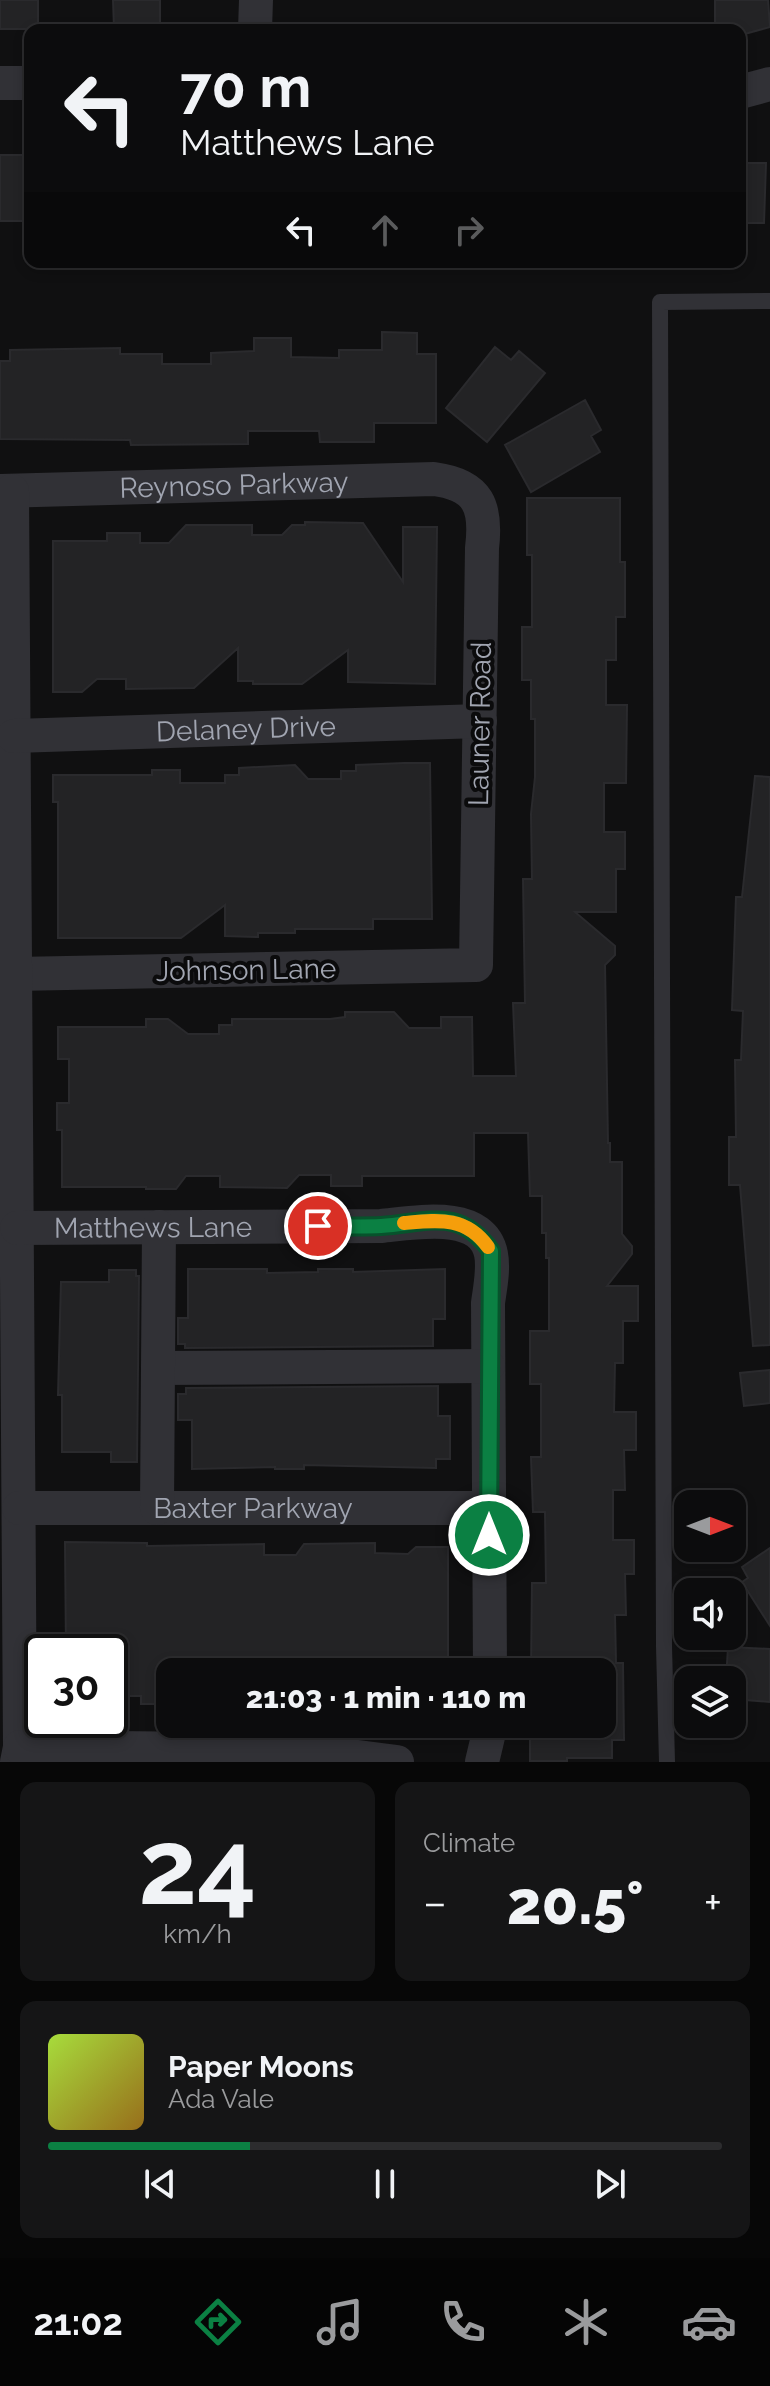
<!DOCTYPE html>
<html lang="en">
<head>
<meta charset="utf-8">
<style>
	body { margin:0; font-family:Raleway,sans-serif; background:#151516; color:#f1f3f6; height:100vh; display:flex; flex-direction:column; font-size:30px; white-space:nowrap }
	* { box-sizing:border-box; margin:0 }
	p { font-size:26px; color:#9a9b9d }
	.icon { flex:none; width:44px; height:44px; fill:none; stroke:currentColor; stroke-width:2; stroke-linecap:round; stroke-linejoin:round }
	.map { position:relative; height:1762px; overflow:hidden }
	.sheet { display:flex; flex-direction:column; gap:20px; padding:20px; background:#070707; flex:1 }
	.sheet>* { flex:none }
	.guide { position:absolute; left:24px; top:24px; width:722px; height:244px; border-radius:16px; box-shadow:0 4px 12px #0003,0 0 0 2px #2c2c2e; background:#0c0c0d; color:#f1f3f6; overflow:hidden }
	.needle { width:52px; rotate:90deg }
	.fabs { position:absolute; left:674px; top:1490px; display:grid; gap:16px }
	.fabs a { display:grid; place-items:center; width:72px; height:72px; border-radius:16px; background:#0c0c0d; box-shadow:0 4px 12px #0003,0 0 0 2px #2c2c2e; font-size:40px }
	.speed { position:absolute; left:24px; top:1634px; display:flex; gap:16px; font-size:40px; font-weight:700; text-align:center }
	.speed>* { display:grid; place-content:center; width:104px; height:104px; border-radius:50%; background:#0c0c0d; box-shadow:0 4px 12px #0003,0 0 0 2px #2c2c2e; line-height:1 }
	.speed .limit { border:4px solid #111; border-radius:12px; background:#fff; color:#111 }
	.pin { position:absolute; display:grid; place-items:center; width:68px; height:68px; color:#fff; margin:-34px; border:4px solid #fff; border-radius:50%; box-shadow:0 2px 8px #0007 }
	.me { position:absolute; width:88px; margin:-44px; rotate:0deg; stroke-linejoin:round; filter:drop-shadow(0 0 6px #0008) }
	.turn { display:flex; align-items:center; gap:28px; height:168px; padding:0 24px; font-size:36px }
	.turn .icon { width:104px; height:104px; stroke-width:2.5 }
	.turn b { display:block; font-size:56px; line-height:68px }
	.lanes { display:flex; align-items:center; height:76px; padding:0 24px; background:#0003; justify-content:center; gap:40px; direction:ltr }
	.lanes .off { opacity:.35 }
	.big { font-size:60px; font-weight:800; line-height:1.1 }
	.sheet .tile { flex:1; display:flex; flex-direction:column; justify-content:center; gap:12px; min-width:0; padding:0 28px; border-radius:16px; background:#151516 }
	.sheet .dial { align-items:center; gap:0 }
	.dial b { font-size:104px; line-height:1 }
	.song { display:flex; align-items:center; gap:24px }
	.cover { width:96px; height:96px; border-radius:12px; background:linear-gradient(135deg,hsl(80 70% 55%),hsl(40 70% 35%)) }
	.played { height:8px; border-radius:4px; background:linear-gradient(90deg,#0b8043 30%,#2c2c2e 30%) }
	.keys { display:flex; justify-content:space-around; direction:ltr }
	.heat { display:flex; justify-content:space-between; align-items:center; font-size:44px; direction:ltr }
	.sheet .tiles { flex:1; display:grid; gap:20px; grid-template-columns:1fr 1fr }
	.tile:last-child { grid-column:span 2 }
	.trip { position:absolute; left:156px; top:1658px; width:460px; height:80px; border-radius:16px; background:#0c0c0d; box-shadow:0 4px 12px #0003,0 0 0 2px #2c2c2e; font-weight:800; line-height:80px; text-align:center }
	.tabs { display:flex; height:128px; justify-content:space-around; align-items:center; background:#050505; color:#9a9b9d }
	.tabs .icon { width:56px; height:56px }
	.tabs .active { color:#0b8043 }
	.tabs b { font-size:36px; color:#f1f3f6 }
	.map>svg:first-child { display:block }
	.building { fill:#232325; stroke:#2a2a2d; stroke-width:2 }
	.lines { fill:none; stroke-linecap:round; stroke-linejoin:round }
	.lane { stroke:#313136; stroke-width:16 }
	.street { stroke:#313136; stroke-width:34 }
	.route-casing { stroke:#07532c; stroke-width:20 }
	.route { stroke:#0b8043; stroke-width:14 }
	.slow { stroke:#f59e0b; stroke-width:14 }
	.labels { text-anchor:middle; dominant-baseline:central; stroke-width:8; stroke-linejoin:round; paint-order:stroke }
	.street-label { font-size:28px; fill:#a1a5b1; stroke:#0b0b0c }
</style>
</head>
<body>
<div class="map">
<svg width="770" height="1762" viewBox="0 0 770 1762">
	<rect width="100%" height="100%" fill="#101011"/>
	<path class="building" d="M0,0h38v29h-38z
		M113,0h47v28h-46z
		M715,0h53l2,27 -29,8 -3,-8h-23z
		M0,155h29l-1,66h-28z
		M741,163h25l-2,60h-24z
		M382,332l35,1v21h19v69h-62v19h-54l-1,-11h-71v13l-117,1 -1,-5 -130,-1v-78h10v-11l110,-2v6h42v10h49v-11l43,-2v-13h37v19l48,1v-8h43z
		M495,347l16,13 8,-9 26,22 -58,69 -41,-34z
		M585,400l16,30 -10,6 9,16 -69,40 -26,-47z
		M527,498h93v64h5v55h-9v43h-10v45h21l-1,78h-22v49h21v37h-9v43h-41l40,34v9l-10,10 3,178h2v19h12v72l10,12v8l-25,32h31v35h-15v42h-8l-1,49h22v38h-12l1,40h-12v50h21v34h-9l1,41h-11l1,48h7l1,77h-12v18h-45v3h-37v-37h72v-52h-71l1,-89h14l-1,-71h-12l-2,-55h10v-73h-11v-53h19v-73h-3v-25h-4v-37h-12l-2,-63h-54v43h-112v10h-31v-11h-32l-12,13 -67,-1v-11h-34l-10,13h-30v-2h-84v-57h-5v-27h12v-44h-11v-32h88v-8h22l20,15h31v-9h13v-6h98l15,-2v-5h49l15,16h32v-11h31l1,59h43l-3,-73h12l-2,-124h9l-1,-65 4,-37v-58h-4v-39h-9v-53h10v-72h-5z
		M305,522l58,1 40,59v-55h34l-2,157 -87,-2v-32l-46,34h-49v-3h-15v-33l-44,40 -68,1v-10h-29l-15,13h-29v-151h54v-8h33v10h29l17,-18h66v10h30l10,-10h13z
		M404,763h26l2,156h-59v10h-78v4h-37v4l-33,-1v-31l-44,33h-123v-136h-5v-27h99v-5h28v13h45v-8h14v-7l56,-3 13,14h33v-8h15v-6z
		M755,776l15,1v568l-17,1 -13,-161h-11v-48h7l-1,-77h6l2,-49 -11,-1 4,-113h6z
		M188,1269h79v4l51,-1v-3h35v3l92,-3v50h-12v27l-248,2v-4h-7v-26h10z
		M109,1270h27v6h3l-2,186h-26v-10h-49v-57h-4l3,-113h48z
		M770,1370v33l-26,3 -4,-33z
		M438,1386v30h12v43h-14v9l-132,-3v4h-29v-2l-83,2v-49h-14v-26h8v-6z
		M65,1542l82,1v3l117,-2v11h32l8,-11 71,-1v10l33,1 8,-7h32v125h-278v13h-3v19h-26v-8h-24v-36h-7v-8h-44z
		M770,1548v78l-28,-44 6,-4 -6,-11z
		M728,1647l42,2v53l-38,-3v-19h-6z"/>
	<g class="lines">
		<path class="lane" d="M667,1762l-3,-116 -4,-1344 110,-1"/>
		<g class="street">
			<path d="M255,30l1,-30"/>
			<path d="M0,83h30"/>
			<path d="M740,92l30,-8"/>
			<path id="s1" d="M0,491l434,-12c45,6 53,28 48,69l-6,417 -460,9"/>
			<path d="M12,491l8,1256 -3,15"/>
			<path id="s2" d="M14,736l466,-15"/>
			<path id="s3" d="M17,1228l364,-2c32,-3 101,-17 110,28 3,15 -1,34 -3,49l2,369"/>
			<path d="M158,1368l330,-2"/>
			<path id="s4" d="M19,1508h470"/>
			<path d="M157,1508l2,-281"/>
			<path d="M20,1747l284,3 93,12"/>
			<path d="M482,1762l9,-38"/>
		</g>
	</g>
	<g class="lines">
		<g class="route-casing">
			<path id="route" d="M318,1226c21,0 42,1 63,0 47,-3 78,-20 110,25l-2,284"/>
		</g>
		<use href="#route" class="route"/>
		<path class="slow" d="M404,1223c34,-3 62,-7 84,24"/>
	</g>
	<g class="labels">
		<g class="street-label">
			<text stroke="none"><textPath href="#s1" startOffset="234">Reynoso Parkway</textPath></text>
			<text transform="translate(480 724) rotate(-89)">Launer Road</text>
			<text stroke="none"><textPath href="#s2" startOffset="232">Delaney Drive</textPath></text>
			<text transform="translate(246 970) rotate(-1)">Johnson Lane</text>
			<text stroke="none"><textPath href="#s3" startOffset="136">Matthews Lane</textPath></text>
			<text stroke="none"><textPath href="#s4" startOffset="234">Baxter Parkway</textPath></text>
		</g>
	</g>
</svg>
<div class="fabs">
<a><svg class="needle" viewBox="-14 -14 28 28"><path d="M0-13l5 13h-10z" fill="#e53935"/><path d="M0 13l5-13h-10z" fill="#9a9b9d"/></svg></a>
<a><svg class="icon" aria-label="sound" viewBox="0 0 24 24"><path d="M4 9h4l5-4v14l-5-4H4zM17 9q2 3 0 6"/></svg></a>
<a><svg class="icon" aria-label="layers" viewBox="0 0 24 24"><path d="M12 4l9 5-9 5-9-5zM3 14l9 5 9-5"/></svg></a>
</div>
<div class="speed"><div class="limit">30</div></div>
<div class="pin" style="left:318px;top:1226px;background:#d93025"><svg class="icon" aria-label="arrive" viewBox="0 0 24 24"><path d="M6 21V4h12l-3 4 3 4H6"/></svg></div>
<svg class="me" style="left:489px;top:1535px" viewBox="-20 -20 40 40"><circle r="17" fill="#0b8043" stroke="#fff" stroke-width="3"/><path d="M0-11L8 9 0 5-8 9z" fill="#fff"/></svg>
<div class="trip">21:03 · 1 min · 110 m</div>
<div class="guide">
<div class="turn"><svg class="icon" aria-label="left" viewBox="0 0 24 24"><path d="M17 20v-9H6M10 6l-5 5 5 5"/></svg><div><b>70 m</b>Matthews Lane</div></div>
<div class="lanes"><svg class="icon" aria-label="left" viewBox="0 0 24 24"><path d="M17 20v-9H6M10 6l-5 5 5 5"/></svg><svg class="icon off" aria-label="ahead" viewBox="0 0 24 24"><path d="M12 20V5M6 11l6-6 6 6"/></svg><svg class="icon off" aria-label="right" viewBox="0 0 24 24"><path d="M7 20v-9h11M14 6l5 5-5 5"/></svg></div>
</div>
</div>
<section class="sheet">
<div class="tiles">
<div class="tile dial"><b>24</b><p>km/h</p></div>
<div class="tile"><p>Climate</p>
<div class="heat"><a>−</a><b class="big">20.5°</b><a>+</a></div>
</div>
<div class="tile">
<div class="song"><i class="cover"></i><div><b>Paper Moons</b><p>Ada Vale</p></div></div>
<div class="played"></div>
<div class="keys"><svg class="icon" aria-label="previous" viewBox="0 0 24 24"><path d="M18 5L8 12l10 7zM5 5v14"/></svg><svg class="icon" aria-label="pause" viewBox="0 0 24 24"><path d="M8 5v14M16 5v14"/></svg><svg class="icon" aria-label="next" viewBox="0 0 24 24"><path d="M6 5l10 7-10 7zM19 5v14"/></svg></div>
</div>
</div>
</section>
<nav class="tabs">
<b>21:02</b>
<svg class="icon active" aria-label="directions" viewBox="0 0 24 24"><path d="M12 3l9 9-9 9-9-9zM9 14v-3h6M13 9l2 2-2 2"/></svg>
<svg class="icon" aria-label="music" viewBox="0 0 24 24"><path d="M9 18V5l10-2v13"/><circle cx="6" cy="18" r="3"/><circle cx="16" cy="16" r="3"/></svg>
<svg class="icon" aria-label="phone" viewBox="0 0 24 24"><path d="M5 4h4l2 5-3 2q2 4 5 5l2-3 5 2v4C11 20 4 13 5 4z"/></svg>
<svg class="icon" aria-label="climate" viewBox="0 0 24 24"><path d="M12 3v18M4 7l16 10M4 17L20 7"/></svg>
<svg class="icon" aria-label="car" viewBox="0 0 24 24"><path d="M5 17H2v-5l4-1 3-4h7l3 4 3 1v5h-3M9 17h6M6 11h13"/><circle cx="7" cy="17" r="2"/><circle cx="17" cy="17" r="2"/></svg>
</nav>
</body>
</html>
